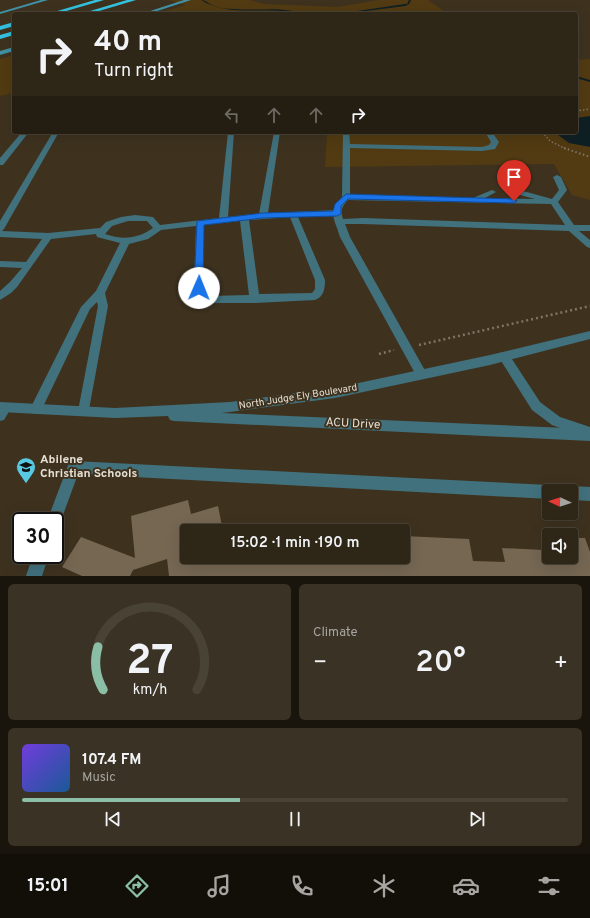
<!DOCTYPE html>
<html lang="en">
<head>
<meta charset="utf-8">
<style>
	body { margin:0; font-family:Overpass,sans-serif; background:#3a3224; color:#f1f3f6; height:100vh; display:flex; flex-direction:column; font-size:15px; white-space:nowrap }
	* { box-sizing:border-box; margin:0 }
	p { font-size:13px; color:#a7a5a1 }
	.icon { flex:none; width:22px; height:22px; fill:none; stroke:currentColor; stroke-width:2; stroke-linecap:round; stroke-linejoin:round }
	.map { position:relative; height:576px; overflow:hidden }
	.panel { display:flex; flex-direction:column; gap:8px; padding:8px; background:#19150d; flex:1 }
	.panel>* { flex:none }
	.hud { position:absolute; left:12px; top:12px; width:566px; height:122px; border-radius:4px; box-shadow:0 4px 16px #0002,0 0 0 1px #494336; background:#2e2617; color:#f1f3f6; overflow:hidden }
	.needle { width:26px; rotate:273deg }
	.controls { position:absolute; left:542px; top:484px; display:grid; gap:8px }
	.controls a { display:grid; place-items:center; width:36px; height:36px; border-radius:4px; background:#2e2617; box-shadow:0 4px 16px #0002,0 0 0 1px #494336; font-size:20px }
	.speed { position:absolute; left:12px; top:512px; display:flex; gap:8px; font-size:20px; font-weight:700; text-align:center }
	.speed>* { display:grid; place-content:center; width:52px; height:52px; border-radius:50%; background:#2e2617; box-shadow:0 4px 16px #0002,0 0 0 1px #494336; line-height:1 }
	.speed .limit { border:2px solid #111; border-radius:6px; background:#fff; color:#111 }
	.pin { position:absolute; display:grid; place-items:center; width:34px; height:34px; color:#fff; margin:-41px -17px; border-radius:50% 50% 50% 0; rotate:-45deg; box-shadow:0 0 4px #0007 }
	.pin .icon { rotate:45deg }
	.me { position:absolute; width:44px; margin:-22px; rotate:1deg; stroke-linejoin:round; filter:drop-shadow(0 0 3px #0008) }
	.turn { display:flex; align-items:center; gap:14px; height:84px; padding:0 16px; font-size:18px }
	.turn .icon { width:52px; height:52px; stroke-width:2.5 }
	.turn b { display:block; font-size:28px; line-height:34px }
	.lanes { display:flex; align-items:center; height:38px; padding:0 16px; background:#0003; justify-content:center; gap:20px; direction:ltr }
	.lanes .off { opacity:.35 }
	.big { font-size:30px; font-weight:600; line-height:1.1 }
	.panel .tile { flex:1; display:flex; flex-direction:column; justify-content:center; gap:6px; min-width:0; padding:0 14px; border-radius:6px; background:#3a3224 }
	.panel .dial { align-items:center; gap:0 }
	.dial svg { height:104px; overflow:visible; fill:none; stroke:#494336; stroke-width:7; stroke-linecap:round; text-anchor:middle }
	.dial text { fill:#f1f3f6; stroke:none }
	.song { display:flex; align-items:center; gap:12px }
	.cover { width:48px; height:48px; border-radius:6px; background:linear-gradient(135deg,hsl(260 70% 55%),hsl(210 70% 35%)) }
	.played { height:4px; border-radius:2px; background:linear-gradient(90deg,#8abfa5 40%,#494336 40%) }
	.keys { display:flex; justify-content:space-around; direction:ltr }
	.heat { display:flex; justify-content:space-between; align-items:center; font-size:22px; direction:ltr }
	.panel .tiles { flex:1; display:grid; gap:8px; grid-template-columns:1fr 1fr }
	.tile:last-child { grid-column:span 2 }
	.trip { position:absolute; left:180px; top:524px; width:230px; height:40px; border-radius:4px; background:#2e2617; box-shadow:0 4px 16px #0002,0 0 0 1px #494336; font-weight:600; line-height:40px; text-align:center }
	.tab-bar { display:flex; height:64px; justify-content:space-around; align-items:center; background:#120f09; color:#a7a5a1 }
	.tab-bar .icon { width:28px; height:28px }
	.tab-bar .current { color:#8abfa5 }
	.tab-bar b { font-size:18px; color:#f1f3f6 }
	.map>svg:first-child { display:block }
	.green { fill:#523b12 }
	.water { fill:#0f2024 }
	.lines { fill:none; stroke-linecap:round; stroke-linejoin:round }
	.stream { fill:#0f2024; fill-rule:evenodd }
	.building { fill:#756752 }
	.path-far2 { stroke:#7f7565; stroke-width:1.5; stroke-dasharray:1.5 2; stroke-linecap:butt }
	.path-far1 { stroke:#7f7565; stroke-width:2; stroke-dasharray:1.5 2.5; stroke-linecap:butt }
	.path { stroke:#7f7565; stroke-width:2.5; stroke-dasharray:2 3; stroke-linecap:butt }
	.service { fill:#41717d; fill-rule:evenodd }
	.minor { fill:#41717d; fill-rule:evenodd }
	.tertiary { fill:#41717d; fill-rule:evenodd }
	.secondary { fill:#4192a5; fill-rule:evenodd }
	.motorway { fill:#34c2e0; fill-rule:evenodd }
	.route { fill:#1a73e8; stroke:#114b97 }
	.labels { text-anchor:middle; dominant-baseline:central; stroke-width:4; stroke-linejoin:round; paint-order:stroke }
	.street-label { font-size:10px; fill:#e7e0d4; stroke:#3e321f }
	.near-street-label { font-size:12px; fill:#e7e0d4; stroke:#3e321f }
	.near-poi-label { font-size:12px; font-weight:bold; fill:#e7e0d4; stroke:#3e321f; text-anchor:start }
</style>
</head>
<body>
<div class="map">
<svg width="590" height="576" viewBox="0 0 590 576">
	<rect width="100%" height="100%" fill="#3e321f"/>
	<path class="green" d="M168,0h82l14,4 73,3 42,-7h49l20,14h-293l31,-9z
		M14,55v38l-14,3v-37z
		M590,59v141l-18,-5 -18,-31 -229,3 2,-35h249v-72z"/>
	<path class="water" d="M590,116v31l-21,-4 -15,-11h22v-14z"/>
	<g class="lines">
		<path class="stream" d="M201,0c4,0 7,3 11,5 7,3 14,4 22,4 20,2 39,-2 59,2l2,3h-2l-2,-2c-30,-5 -63,5 -90,-12z
			M409,0h2l-2,4 -4,2 -62,8h-6l68,-10h2z
			M576,76l14,4v2l-14,-4z"/>
	</g>
	<path class="building" d="M188,500l3,14 27,-8 5,25h-36v26h216v-21l66,3 4,22 32,1 -3,-14 42,2 -3,-13h8v20h22v-19h14l5,14v24h-421l-2,-17 -34,11 -3,6h-48l-20,-9 19,-30 54,21 -4,-42z"/>
	<g class="lines">
		<path class="path-far2" d="M576,111l14,-2
			M542,132l8,9 16,8"/>
		<path class="path-far1" d="M564,148l26,9"/>
		<path class="path" d="M419,345l171,-39
			M379,354l15,-4"/>
		<path class="service" d="M343,132h6l1,12 132,3 7,-2 2,-3 -6,-10h7l7,10 -4,7 -13,2 -132,-3v47l123,3 19,-8 4,2 -11,6 50,1 -15,-4 -1,-2 4,-2 29,8 7,-9 -6,-13 4,-2 4,2 6,13 -9,12 16,23h16v6h-11l11,9v8l-3,-1 -18,-16 -206,-7h-18l5,13 77,137 -2,3 -4,2 -4,-2 -77,-140c-5,-18 -13,-24 2,-40zM348,200l203,4 14,21 -202,-7 -20,1c-3,-9 -1,-13 5,-19z
			M504,352l4,1 32,49 20,15 30,10v12l-38,-14 -20,-15 -34,-54 2,-3z
			M5,403l4,1 2,4 -7,12 -4,1v-16z
			M74,461l475,24 5,2 2,4h-7v8l-471,-25 -19,52 -4,2v-7h-8l22,-58z
			M571,486l19,1v14l-19,-1v-9h-6l1,-3z
			M33,555h16l-7,21h-16z"/>
		<path class="minor" d="M22,132h7l-26,33h-3v-7z
			M53,132h6l-55,97 -2,2 46,2 52,-5 6,-6 15,-5 14,-2 18,2 7,8 59,-7 9,-86h6l-6,85 31,-3 15,-82h6l-12,81 69,-3 4,3 -4,3 -39,1 27,63c0,8 -1,17 -10,20l-60,3h-52l-6,-4 -3,-11 2,-62 -35,4 -13,9 -19,5 -24,49 3,13 -20,109 -4,1 -4,-1 -2,-4 20,-105 -1,-4 -7,7 -50,104 -4,1 -4,-1 -2,-4 51,-102 15,-16 24,-48 -23,-6 -1,-3 -45,5 -34,48 -6,6 -11,7v-9l10,-9 12,-14 -22,-1v-6l26,1 16,-23 -42,-2v-16zM290,217l25,63v9l-3,4 -53,1 -10,-74zM128,221h19l6,7c-15,11 -31,12 -48,6l7,-8zM240,221l9,74 -40,1 -3,-2 -2,-6v-63z"/>
		<path class="tertiary" d="M590,331v8l-100,26 -155,33 -113,15 368,16v12l-416,-20 -4,-1 -2,-4 -53,2 -115,-6v-10l115,6 115,-6 105,-14 155,-33z"/>
		<path class="secondary" d="M41,0h7l-48,14v-2z
			M184,0h7l-43,14h-7z
			M14,47v4l-14,4v-4z"/>
		<path class="motorway" d="M95,0h9l-48,14h-9z
			M127,0h9l-47,14h-9z
			M14,22v4l-14,4v-4z
			M14,31v4l-14,4v-4z"/>
	</g>
	<path class="route" d="M346,194l168,5 3,2 -3,2 -166,-4 -7,7v8l-4,2 -74,2 -59,7 -1,63 -1,2h-6l-2,-2 3,-67 66,-8 70,-2 2,-7z"/>
	<defs>
		<g id="school-pin" transform="scale(1)"><path d="M0 17L-7.5 6A9.5 9.5 0 1 1 7.5 6Z" fill="#58c9e3" stroke="#3e321f"/><path d="M0-5L7-2L0 1L-7-2ZM-4 1L0 2.5L4 1V4Q0 6-4 4Z" fill="#111"/></g>
	</defs>
	<g fill-rule="evenodd">
		<use href="#school-pin" x="26" y="467"/>
	</g>
	<g class="labels">
		<g class="street-label">
			<text transform="translate(298 397) rotate(-9)">North Judge Ely Boulevard</text>
		</g>
		<g class="near-street-label">
			<text transform="translate(353 424) rotate(3)">ACU Drive</text>
		</g>
		<g class="near-poi-label">
			<text x="40" y="460">Abilene<tspan x="40" dy="14">Christian Schools</tspan></text>
		</g>
	</g>
</svg>
<div class="controls">
<a><svg class="needle" viewBox="-14 -14 28 28"><path d="M0-13l5 13h-10z" fill="#e53935"/><path d="M0 13l5-13h-10z" fill="#a7a5a1"/></svg></a>
<a><svg class="icon" aria-label="sound" viewBox="0 0 24 24"><path d="M4 9h4l5-4v14l-5-4H4zM17 9q2 3 0 6"/></svg></a>
</div>
<div class="speed"><div class="limit">30</div></div>
<div class="pin" style="left:514px;top:201px;background:#d93025"><svg class="icon" aria-label="arrive" viewBox="0 0 24 24"><path d="M6 21V4h12l-3 4 3 4H6"/></svg></div>
<svg class="me" style="left:199px;top:288px" viewBox="-20 -20 40 40"><circle r="19" fill="#fff"/><path d="M0-13L10 11 0 6-10 11z" fill="#1a73e8"/></svg>
<div class="trip">15:02 · 1 min · 190 m</div>
<div class="hud">
<div class="turn"><svg class="icon" aria-label="right" viewBox="0 0 24 24"><path d="M7 20v-9h11M14 6l5 5-5 5"/></svg><div><b>40 m</b>Turn right</div></div>
<div class="lanes"><svg class="icon off" aria-label="left" viewBox="0 0 24 24"><path d="M17 20v-9H6M10 6l-5 5 5 5"/></svg><svg class="icon off" aria-label="ahead" viewBox="0 0 24 24"><path d="M12 20V5M6 11l6-6 6 6"/></svg><svg class="icon off" aria-label="ahead" viewBox="0 0 24 24"><path d="M12 20V5M6 11l6-6 6 6"/></svg><svg class="icon" aria-label="right" viewBox="0 0 24 24"><path d="M7 20v-9h11M14 6l5 5-5 5"/></svg></div>
</div>
</div>
<section class="panel">
<div class="tiles">
<div class="tile dial"><svg viewBox="0 0 100 80">
<path d="M14 69A42 42 0 1 1 86 69"/>
<path d="M14 69A42 42 0 0 1 10 36" stroke="#8abfa5"/>
<text x="50" y="56" font-size="32" font-weight="700">27</text>
<text x="50" y="72" font-size="11">km/h</text>
</svg></div>
<div class="tile"><p>Climate</p>
<div class="heat"><a>−</a><b class="big">20°</b><a>+</a></div>
</div>
<div class="tile">
<div class="song"><i class="cover"></i><div><b>107.4 FM</b><p>Music</p></div></div>
<div class="played"></div>
<div class="keys"><svg class="icon" aria-label="previous" viewBox="0 0 24 24"><path d="M18 5L8 12l10 7zM5 5v14"/></svg><svg class="icon" aria-label="pause" viewBox="0 0 24 24"><path d="M8 5v14M16 5v14"/></svg><svg class="icon" aria-label="next" viewBox="0 0 24 24"><path d="M6 5l10 7-10 7zM19 5v14"/></svg></div>
</div>
</div>
</section>
<nav class="tab-bar">
<b>15:01</b>
<svg class="icon current" aria-label="directions" viewBox="0 0 24 24"><path d="M12 3l9 9-9 9-9-9zM9 14v-3h6M13 9l2 2-2 2"/></svg>
<svg class="icon" aria-label="music" viewBox="0 0 24 24"><path d="M9 18V5l10-2v13"/><circle cx="6" cy="18" r="3"/><circle cx="16" cy="16" r="3"/></svg>
<svg class="icon" aria-label="phone" viewBox="0 0 24 24"><path d="M5 4h4l2 5-3 2q2 4 5 5l2-3 5 2v4C11 20 4 13 5 4z"/></svg>
<svg class="icon" aria-label="climate" viewBox="0 0 24 24"><path d="M12 3v18M4 7l16 10M4 17L20 7"/></svg>
<svg class="icon" aria-label="car" viewBox="0 0 24 24"><path d="M5 17H2v-5l4-1 3-4h7l3 4 3 1v5h-3M9 17h6M6 11h13"/><circle cx="7" cy="17" r="2"/><circle cx="17" cy="17" r="2"/></svg>
<svg class="icon" aria-label="filters" viewBox="0 0 24 24"><path d="M4 7h16M4 17h16"/><circle cx="9" cy="7" r="2"/><circle cx="15" cy="17" r="2"/></svg>
</nav>
</body>
</html>
